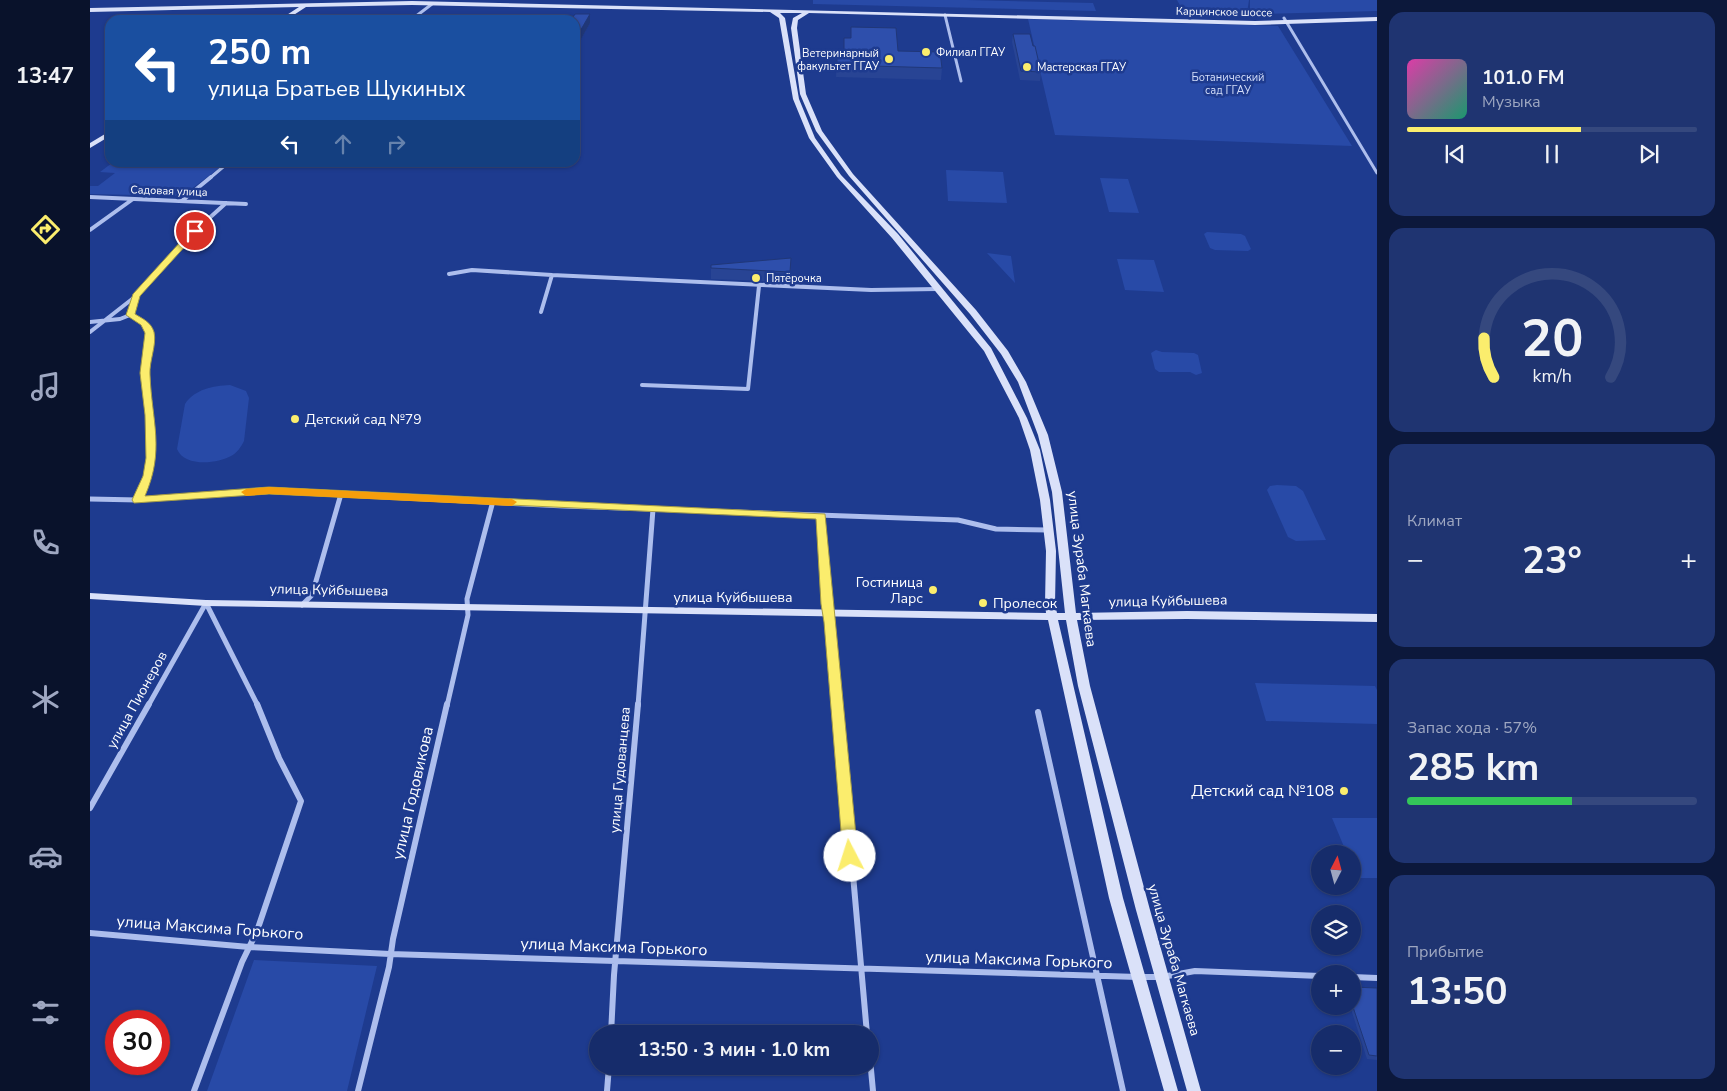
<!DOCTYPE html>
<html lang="ru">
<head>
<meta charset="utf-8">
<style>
	body { margin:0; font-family:"Nunito Sans",sans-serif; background:#1f3471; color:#f1f3f6; height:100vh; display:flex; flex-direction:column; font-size:19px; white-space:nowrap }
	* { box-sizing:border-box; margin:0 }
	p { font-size:16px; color:#9ea7c1 }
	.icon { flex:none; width:28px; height:28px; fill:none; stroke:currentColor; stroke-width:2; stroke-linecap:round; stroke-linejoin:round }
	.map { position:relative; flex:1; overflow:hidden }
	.details { display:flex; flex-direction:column; gap:12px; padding:12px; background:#0c183b; width:350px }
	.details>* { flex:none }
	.top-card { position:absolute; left:15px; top:15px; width:475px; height:152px; border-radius:15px; box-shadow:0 1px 4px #0004,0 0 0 1px #35487e; background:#1a4fa0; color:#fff; overflow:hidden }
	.needle { width:32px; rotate:6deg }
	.controls { position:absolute; left:1221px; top:845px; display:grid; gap:10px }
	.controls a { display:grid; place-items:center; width:50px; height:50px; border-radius:50%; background:#162c6b; box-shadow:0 1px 4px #0004,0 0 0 1px #35487e; font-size:25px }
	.speed { position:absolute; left:15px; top:1010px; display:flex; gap:10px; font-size:25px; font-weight:700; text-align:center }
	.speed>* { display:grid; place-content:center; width:65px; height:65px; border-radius:50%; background:#162c6b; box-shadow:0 1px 4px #0004,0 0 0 1px #35487e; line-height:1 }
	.speed .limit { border:8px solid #d22; background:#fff; color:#111 }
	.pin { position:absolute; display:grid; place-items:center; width:42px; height:42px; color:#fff; margin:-21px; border:2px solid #fff; border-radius:50%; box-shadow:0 1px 5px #0007 }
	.me { position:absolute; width:55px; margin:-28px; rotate:355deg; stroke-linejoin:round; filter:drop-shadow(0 0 4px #0008) }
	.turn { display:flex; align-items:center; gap:18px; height:105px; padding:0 20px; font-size:22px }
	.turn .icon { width:65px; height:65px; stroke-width:2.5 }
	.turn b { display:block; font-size:35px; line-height:42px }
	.lanes { display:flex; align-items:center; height:48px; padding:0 20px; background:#0003; justify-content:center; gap:25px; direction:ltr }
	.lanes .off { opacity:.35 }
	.big { font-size:38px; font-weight:700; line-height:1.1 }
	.details .widget { flex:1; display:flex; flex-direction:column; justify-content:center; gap:8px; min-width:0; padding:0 18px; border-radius:15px; background:#1f3471 }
	.details .dial { align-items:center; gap:0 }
	.dial svg { height:130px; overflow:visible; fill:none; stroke:#35487e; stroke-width:7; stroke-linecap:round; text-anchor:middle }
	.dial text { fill:#f1f3f6; stroke:none }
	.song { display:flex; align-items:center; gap:15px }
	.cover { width:60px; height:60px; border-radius:8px; background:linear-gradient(135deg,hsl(320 70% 55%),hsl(160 70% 35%)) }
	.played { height:5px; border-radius:2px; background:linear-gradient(90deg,#fbed6d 60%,#35487e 60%) }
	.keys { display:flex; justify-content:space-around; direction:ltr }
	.heat { display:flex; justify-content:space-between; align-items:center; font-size:28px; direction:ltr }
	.charge { height:8px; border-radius:4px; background:linear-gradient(90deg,#34c759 57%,#35487e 0) }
	.trip { position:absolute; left:499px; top:1025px; width:290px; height:50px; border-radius:25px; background:#162c6b; box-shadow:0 1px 4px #0004,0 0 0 1px #35487e; font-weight:700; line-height:50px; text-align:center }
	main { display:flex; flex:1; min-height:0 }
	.tab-bar { display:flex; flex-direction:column; width:90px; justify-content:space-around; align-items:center; background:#09122b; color:#9ea7c1 }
	.tab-bar .icon { width:35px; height:35px }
	.tab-bar .current { color:#fbed6d }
	.tab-bar b { font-size:22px; color:#f1f3f6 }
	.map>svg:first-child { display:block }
	.green { fill:#284aa7 }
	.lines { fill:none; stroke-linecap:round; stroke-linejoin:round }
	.street-far3 { stroke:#adbeed; stroke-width:3 }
	.street-far2 { stroke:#adbeed; stroke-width:4 }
	.street-far1 { stroke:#adbeed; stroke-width:5 }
	.street { stroke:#adbeed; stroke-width:6 }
	.secondary { fill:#dae1f9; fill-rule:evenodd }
	.wall { fill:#284494 }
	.shaded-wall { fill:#203778 }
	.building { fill:#2e4fac; stroke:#203778 }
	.route { fill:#fbed6d; stroke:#a39a47 }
	.slow { fill:#f59e0b }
	.poi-dot { fill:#fbed6d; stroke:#1e3b8f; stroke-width:2 }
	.labels { text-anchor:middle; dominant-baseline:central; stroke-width:5; stroke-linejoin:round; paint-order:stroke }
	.far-street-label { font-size:11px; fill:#fff; stroke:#1e3b8f }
	.far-poi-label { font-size:11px; fill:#fff; stroke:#1e3b8f; text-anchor:start }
	.far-park-label { font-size:11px; fill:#d3ddf9; stroke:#1e3b8f }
	.poi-label { font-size:14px; fill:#fff; stroke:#1e3b8f; text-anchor:start }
	.street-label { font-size:14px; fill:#fff; stroke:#1e3b8f }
	.near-poi-label { font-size:16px; fill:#fff; stroke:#1e3b8f; text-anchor:end }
	.near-street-label { font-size:16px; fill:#fff; stroke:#1e3b8f }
</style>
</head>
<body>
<main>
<nav class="tab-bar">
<b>13:47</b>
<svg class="icon current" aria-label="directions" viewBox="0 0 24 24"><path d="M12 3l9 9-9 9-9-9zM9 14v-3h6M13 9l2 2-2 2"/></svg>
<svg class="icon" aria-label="music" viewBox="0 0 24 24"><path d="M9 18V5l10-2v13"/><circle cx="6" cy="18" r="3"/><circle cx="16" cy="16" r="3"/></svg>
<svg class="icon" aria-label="phone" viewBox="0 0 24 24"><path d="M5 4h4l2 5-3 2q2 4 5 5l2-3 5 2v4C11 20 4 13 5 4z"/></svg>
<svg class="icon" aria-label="climate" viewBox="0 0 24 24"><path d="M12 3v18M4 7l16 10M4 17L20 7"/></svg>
<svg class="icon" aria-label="car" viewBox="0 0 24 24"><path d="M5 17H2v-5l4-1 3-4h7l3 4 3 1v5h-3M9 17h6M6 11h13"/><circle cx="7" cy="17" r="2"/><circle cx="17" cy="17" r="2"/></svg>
<svg class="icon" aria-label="filters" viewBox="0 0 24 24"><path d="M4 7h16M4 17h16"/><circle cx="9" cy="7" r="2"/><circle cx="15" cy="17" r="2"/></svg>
</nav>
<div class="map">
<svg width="1287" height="1091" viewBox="0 0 1287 1091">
	<rect width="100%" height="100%" fill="#1e3b8f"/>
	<path class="green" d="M723,0h154l126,3 3,8 -283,-7z
		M1087,0h72l-2,13 -64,-2z
		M1160,0h127v11l-113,3 -14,-5z
		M938,19l250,7 74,120 -297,-11z
		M22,163v-1l114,1 -44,33 -92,-2v-8h8l17,-13 -15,-1z
		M856,170l57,2 4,31 -59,-2z
		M1010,178l28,1 11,34 -30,-1z
		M1117,232l34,2 4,2 6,13 -3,2 -33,-1 -5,-2 -6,-14z
		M897,253l24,3 4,27z
		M1027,259l37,1 10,32 -39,-2z
		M1066,350l6,2 32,1 4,2 4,18 -6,2 -6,-3h-31l-4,-3 -4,-16z
		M140,385l16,6 3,7 -5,43c-3,6 -7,12 -13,15 -14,8 -47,11 -54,-7l8,-45c10,-15 28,-18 45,-19z
		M1187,485l19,1 7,5 23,49 -30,1 -8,-4 -21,-47 3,-4z
		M1165,683l120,3 2,4v34l-111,-3z
		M1242,818h45v60h-20l-4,-10 -1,-14h-5z
		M164,960l123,6 -30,125h-140z"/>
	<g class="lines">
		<path class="street-far3" d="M855,15l16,66
			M1194,18l93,155
			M321,20l21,-16
			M120,178l19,-16"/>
		<path class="street-far2" d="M0,197l156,7
			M93,200l28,-23
			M0,230l43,-31
			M359,274l23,-4 80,5
			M46,296l-6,19 15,9 4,9 -4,40 4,35
			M451,312l11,-37 319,15 67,-1
			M0,322l30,-3 10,-4
			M0,332l46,-36 59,-65 31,-28
			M552,385l106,4 11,-103"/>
		<path class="street-far1" d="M0,499l48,1 131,-9 295,15 394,14 38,9 52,1
			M48,500c14,-34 15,-57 11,-93
			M732,516l5,88 4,19 7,83
			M116,603l52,103
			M212,605l10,-10 29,-101
			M58,706l58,-103
			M357,706l21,-91 -1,-16 26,-98
			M548,706l15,-197"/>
		<path class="street" d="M748,704l29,330
			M948,712l85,379
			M0,808l59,-104
			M0,933l159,14 141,7 748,23h24l33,-6 125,5
			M1262,977l25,1
			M521,1034l3,-59 24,-271
			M780,1059l3,32
			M104,1091l48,-129 15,-31 44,-130 -22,-43 -22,-54
			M268,1091l31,-124 4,-28 54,-235
			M517,1091l2,-25"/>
		<path class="secondary" d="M322,1l843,20 122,-4v4l-122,4 -446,-12 -11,7 -1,8 9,66 16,37 31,43 123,136 32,41 18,31 22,53 14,57 14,121 111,-2 190,3v8l-190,-3 -110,1 13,66 60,224 51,181h-14l-51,-181 -58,-224 -12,-66h-8l65,278 55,193h-14l-55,-193 -61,-278 -842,-14 -116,-7v-6l116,7 840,13 -1,-9 1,-53 -6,-51 -10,-50 -11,-32 -35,-67 -92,-113 -55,-61 -28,-39 -16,-39 -14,-81 -9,-6 -358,-7 -106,2 -20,13h-7l20,-13 -209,5v-4zM690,13h22l-9,5 -2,10 9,66 16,37 33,45 121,138 31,40 17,28 20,53 14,57 13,121h-8l-2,-9 1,-53 -6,-51 -10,-50 -13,-32 -36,-70 -93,-114 -57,-59 -26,-37 -16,-39 -14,-81z
			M20,131v5l-20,12v-5z"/>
	</g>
	<path class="wall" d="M500,14v9l-10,18h-5v-21z
		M923,34l28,38 -1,9 -20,-1 -8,-38z
		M747,50l61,1 44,17 -1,12 -105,-3z
		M621,265l80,4 -1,13 -79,-3z
		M1262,987l25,1v72l-10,-1 -17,-53h2z"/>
	<path class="shaded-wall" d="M500,14v9l-10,18 -1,-8z"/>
	<path class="building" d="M485,14h15l-11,19h-4v-13h-4z
		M761,27l45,1 2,23 42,1 2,16 -105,-3v-15h7v-12h7z
		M923,34h17l3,12h2l6,26 -20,-1z
		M701,258l-1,14 -79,-4v-3z
		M1262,987l25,1v68l-8,-1 -17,-51z"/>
	<path class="route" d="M102,229l7,2 -59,65 -5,18c8,5 16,8 19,18 3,13 -5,29 -4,43 2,47 15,75 -5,121l124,-9 556,27 33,342 -3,4 -5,2 -5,-2 -2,-4 -19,-234 -3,-18 -5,-85 -547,-25 -135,9 -2,-3 11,-24 3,-18 -1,-43 -5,-42 5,-40 -4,-8 -15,-10 7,-21z"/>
	<path class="slow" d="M179,487l243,12 5,3 -5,4 -243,-12 -23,2 -5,-4 5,-3z"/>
	<g class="poi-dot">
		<circle cx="836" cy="52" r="5"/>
		<circle cx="799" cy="59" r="5"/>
		<circle cx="937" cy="67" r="5"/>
		<circle cx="666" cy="278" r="5"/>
		<circle cx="205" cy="419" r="5"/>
		<circle cx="843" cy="590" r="5"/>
		<circle cx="893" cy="603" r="5"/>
		<circle cx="1254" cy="791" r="5"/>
	</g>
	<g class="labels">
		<g class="far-street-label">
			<text transform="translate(1134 12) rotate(1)">Карцинское шоссе</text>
			<text transform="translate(79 191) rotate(2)">Садовая улица</text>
		</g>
		<g class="far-poi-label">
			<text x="846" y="52">Филиал ГГАУ</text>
			<text x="789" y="53" text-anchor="end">Ветеринарный<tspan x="789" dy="13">факультет ГГАУ</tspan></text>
			<text x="947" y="67">Мастерская ГГАУ</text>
			<text x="676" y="278">Пятёрочка</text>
		</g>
		<g class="far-park-label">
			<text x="1138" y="77">Ботанический<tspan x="1138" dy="13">сад ГГАУ</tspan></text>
		</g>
		<g class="poi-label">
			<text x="215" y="419">Детский сад №79</text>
			<text x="833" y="582" text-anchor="end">Гостиница<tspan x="833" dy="16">Ларс</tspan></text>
			<text x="903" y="603">Пролесок</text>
		</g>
		<g class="street-label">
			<text transform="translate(992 569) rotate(83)">улица Зураба Магкаева</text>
			<text transform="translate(239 590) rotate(1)">улица Куйбышева</text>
			<text x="643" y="597">улица Куйбышева</text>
			<text transform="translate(1078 601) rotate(-1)">улица Куйбышева</text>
			<text transform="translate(47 700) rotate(-61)">улица Пионеров</text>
			<text transform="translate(530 770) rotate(-85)">улица Гудованцева</text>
			<text transform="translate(1084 960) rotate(74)">улица Зураба Магкаева</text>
		</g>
		<g class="near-poi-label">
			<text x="1244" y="791">Детский сад №108</text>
		</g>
		<g class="near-street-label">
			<text transform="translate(323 793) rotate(-77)">улица Годовикова</text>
			<text transform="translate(120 928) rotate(4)">улица Максима Горького</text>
			<text transform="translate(524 947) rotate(2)">улица Максима Горького</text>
			<text transform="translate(929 960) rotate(2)">улица Максима Горького</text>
		</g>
	</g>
</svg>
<div class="controls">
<a><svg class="needle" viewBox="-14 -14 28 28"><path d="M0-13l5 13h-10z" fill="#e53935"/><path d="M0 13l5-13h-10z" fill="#9ea7c1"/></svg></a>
<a><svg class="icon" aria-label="layers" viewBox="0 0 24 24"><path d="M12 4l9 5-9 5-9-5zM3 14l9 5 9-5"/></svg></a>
<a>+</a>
<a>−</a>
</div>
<div class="speed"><div class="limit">30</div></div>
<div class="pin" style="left:105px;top:231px;background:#d93025"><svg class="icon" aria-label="arrive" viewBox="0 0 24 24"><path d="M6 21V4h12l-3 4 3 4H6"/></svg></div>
<svg class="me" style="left:760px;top:856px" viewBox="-20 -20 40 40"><circle r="19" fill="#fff"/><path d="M0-13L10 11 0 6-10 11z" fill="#fbed6d"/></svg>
<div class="trip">13:50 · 3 мин · 1.0 km</div>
<div class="top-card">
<div class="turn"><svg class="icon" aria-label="left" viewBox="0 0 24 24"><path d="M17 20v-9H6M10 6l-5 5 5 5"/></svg><div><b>250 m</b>улица Братьев Щукиных</div></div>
<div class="lanes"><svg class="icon" aria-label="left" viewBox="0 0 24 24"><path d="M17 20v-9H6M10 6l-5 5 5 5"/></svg><svg class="icon off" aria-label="ahead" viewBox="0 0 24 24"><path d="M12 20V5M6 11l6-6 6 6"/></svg><svg class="icon off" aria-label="right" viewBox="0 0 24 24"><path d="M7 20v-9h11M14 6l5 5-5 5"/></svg></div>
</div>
</div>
<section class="details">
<div class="widget">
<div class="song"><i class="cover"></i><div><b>101.0 FM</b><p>Музыка</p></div></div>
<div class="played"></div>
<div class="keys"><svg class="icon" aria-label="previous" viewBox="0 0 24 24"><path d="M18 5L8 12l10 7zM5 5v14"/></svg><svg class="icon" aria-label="pause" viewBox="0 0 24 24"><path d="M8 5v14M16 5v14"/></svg><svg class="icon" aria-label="next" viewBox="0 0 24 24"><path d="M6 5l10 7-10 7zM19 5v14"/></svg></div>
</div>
<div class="widget dial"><svg viewBox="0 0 100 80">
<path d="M14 69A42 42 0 1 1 86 69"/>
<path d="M14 69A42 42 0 0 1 8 45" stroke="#fbed6d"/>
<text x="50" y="56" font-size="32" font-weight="700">20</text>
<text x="50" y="72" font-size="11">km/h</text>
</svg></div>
<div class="widget"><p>Климат</p>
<div class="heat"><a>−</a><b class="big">23°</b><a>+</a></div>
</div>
<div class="widget"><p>Запас хода · 57%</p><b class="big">285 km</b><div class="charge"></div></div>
<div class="widget"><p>Прибытие</p><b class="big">13:50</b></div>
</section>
</main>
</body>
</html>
